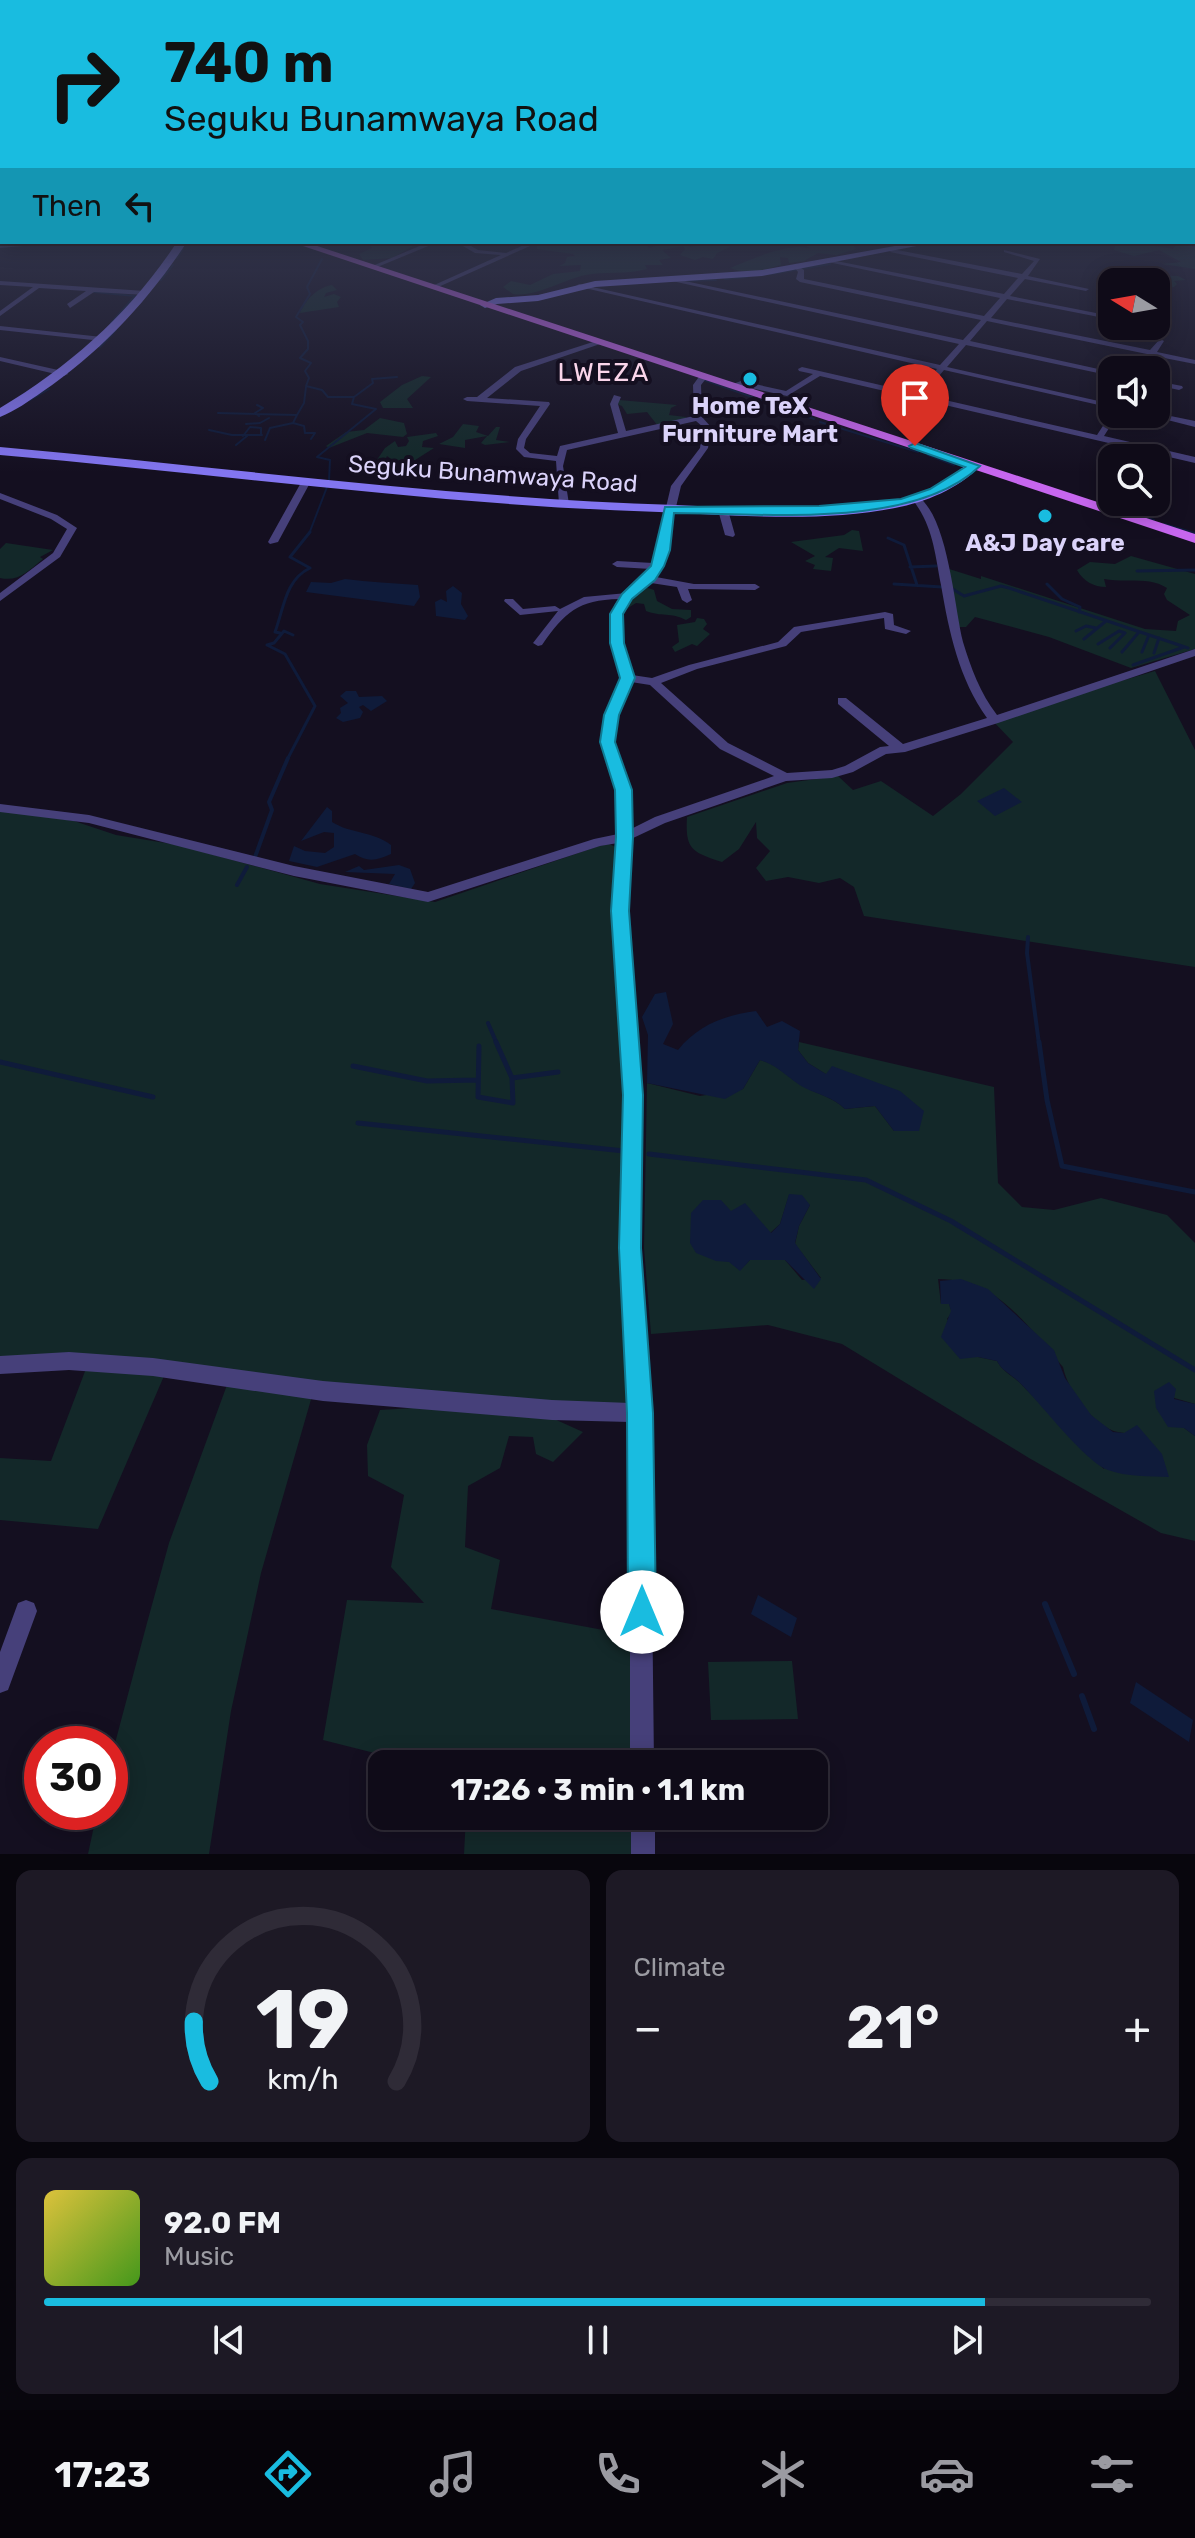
<!DOCTYPE html>
<html lang="en">
<head>
<meta charset="utf-8">
<style>
	body { margin:0; font-family:Rubik,sans-serif; background:#1d1925; color:#f1f3f6; height:100vh; display:flex; flex-direction:column; font-size:30px; white-space:nowrap }
	* { box-sizing:border-box; margin:0 }
	p { font-size:26px; color:#9b9ba2 }
	.icon { flex:none; width:44px; height:44px; fill:none; stroke:currentColor; stroke-width:2; stroke-linecap:round; stroke-linejoin:round }
	.map { position:relative; height:1854px; overflow:hidden }
	.sheet { display:flex; flex-direction:column; gap:16px; padding:16px; background:#08060d; flex:1 }
	.sheet>* { flex:none }
	.guide { position:absolute; left:0px; top:0px; width:1196px; height:244px; box-shadow:0 4px 20px #0003,0 0 0 2px #2f2b37; background:#19bce0; color:#111; overflow:hidden }
	.needle { width:52px; rotate:281deg }
	.buttons { position:absolute; left:1098px; top:268px; display:grid; gap:16px }
	.buttons a { display:grid; place-items:center; width:72px; height:72px; border-radius:16px; background:#0f0b18; box-shadow:0 4px 20px #0003,0 0 0 2px #2f2b37; font-size:40px }
	.speed { position:absolute; left:24px; top:1726px; display:flex; gap:16px; font-size:40px; font-weight:700; text-align:center }
	.speed>* { display:grid; place-content:center; width:104px; height:104px; border-radius:50%; background:#0f0b18; box-shadow:0 4px 20px #0003,0 0 0 2px #2f2b37; line-height:1 }
	.speed .limit { border:12px solid #d22; background:#fff; color:#111 }
	.pin { position:absolute; display:grid; place-items:center; width:68px; height:68px; color:#fff; margin:-82px -34px; border-radius:50% 50% 50% 0; rotate:-45deg; box-shadow:0 0 8px #0007 }
	.pin .icon { rotate:45deg }
	.me { position:absolute; width:88px; margin:-44px; rotate:0deg; stroke-linejoin:round; filter:drop-shadow(0 0 6px #0008) }
	.turn { display:flex; align-items:center; gap:28px; height:168px; padding:0 32px; font-size:36px }
	.turn .icon { width:104px; height:104px; stroke-width:2.5 }
	.turn b { display:block; font-size:56px; line-height:68px }
	.then { display:flex; align-items:center; height:76px; padding:0 32px; background:#0003; gap:16px; font-size:30px }
	.big { font-size:60px; font-weight:700; line-height:1.1 }
	.sheet .tile { flex:1; display:flex; flex-direction:column; justify-content:center; gap:12px; min-width:0; padding:0 28px; border-radius:16px; background:#1d1925 }
	.sheet .dial { align-items:center; gap:0 }
	.dial svg { height:208px; overflow:visible; fill:none; stroke:#2f2b37; stroke-width:7; stroke-linecap:round; text-anchor:middle }
	.dial text { fill:#f1f3f6; stroke:none }
	.song { display:flex; align-items:center; gap:24px }
	.cover { width:96px; height:96px; border-radius:12px; background:linear-gradient(135deg,hsl(50 70% 55%),hsl(100 70% 35%)) }
	.played { height:8px; border-radius:4px; background:linear-gradient(90deg,#19bce0 85%,#2f2b37 85%) }
	.keys { display:flex; justify-content:space-around; direction:ltr }
	.heat { display:flex; justify-content:space-between; align-items:center; font-size:44px; direction:ltr }
	.sheet .tiles { flex:1; display:grid; gap:16px; grid-template-columns:1fr 1fr }
	.tile:last-child { grid-column:span 2 }
	.trip { position:absolute; left:368px; top:1750px; width:460px; height:80px; border-radius:16px; background:#0f0b18; box-shadow:0 4px 20px #0003,0 0 0 2px #2f2b37; font-weight:700; line-height:80px; text-align:center }
	.menu { display:flex; height:128px; justify-content:space-around; align-items:center; background:#06040a; color:#9b9ba2 }
	.menu .icon { width:56px; height:56px }
	.menu .current { color:#19bce0 }
	.menu b { font-size:36px; color:#f1f3f6 }
	.map>svg:first-child { display:block }
	.green { fill:#132829; fill-rule:evenodd }
	.water { fill:#0f1b3a }
	.lines { fill:none; stroke-linecap:round; stroke-linejoin:round }
	.stream-far4 { stroke:#0f1b3a; stroke-width:2 }
	.stream-far3 { stroke:#0f1b3a; stroke-width:3 }
	.stream-far2 { stroke:#0f1b3a; stroke-width:4 }
	.stream-far1 { stroke:#0f1b3a; stroke-width:5 }
	.stream { stroke:#0f1b3a; stroke-width:6 }
	.street { fill:#46407a; fill-rule:evenodd }
	.secondary { fill:#8275f0; fill-rule:evenodd }
	.primary { fill:#c666ee; fill-rule:evenodd }
	.route { fill:#19bce0; stroke:#107a92; stroke-width:2 }
	.poi-dot { fill:#19bce0; stroke:#140f20; stroke-width:3 }
	.labels { text-anchor:middle; dominant-baseline:central; stroke-width:8; stroke-linejoin:round; paint-order:stroke }
	.far-poi-label { font-size:24px; font-weight:bold; fill:#dbd3fa; stroke:#140f20 }
	.far-street-label { font-size:24px; fill:#dbd3fa; stroke:#140f20 }
	.far-quarter-label { font-size:26px; letter-spacing:2px; fill:#fad5ea; stroke:#140f20 }
</style>
</head>
<body>
<div class="map">
<svg width="1195" height="1854" viewBox="0 0 1195 1854">
	<rect width="100%" height="100%" fill="#140f20"/>
	<path class="green" d="M369,242h51l-28,16 -29,2 -4,-6 13,-6z
		M558,242h86l5,6 22,-6h19l-3,3 3,2 32,-5 8,5 -13,6 -4,6 -10,-2 -8,3 -15,-5 5,-6 -2,-3 -21,4 9,8 -12,2 4,5h-18l2,4c-22,6 -40,2 -61,6 -22,4 -51,23 -73,19 -1,-1 -9,-6 -10,-7l8,-6 19,4 23,-11 27,-3 1,-6 -22,1 6,-3 2,-6 8,-1 -2,-2 -36,-5v-3z
		M807,242h52l-7,2 4,5 -20,6 -18,-2 -14,8 -15,2 -1,-5 -8,-1 1,8c-18,5 -33,10 -51,3 23,-9 60,-27 81,-19l-5,-3z
		M1168,242l27,5v22l-33,-5 19,-2 -22,-12 -25,6 -20,-6 1,-4c12,-3 45,0 58,3l2,-3z
		M1108,267l13,5 10,-4 20,7 27,1 8,4 -12,1 3,3 -3,3h-18v-5l-35,-4 -17,-9z
		M332,285l5,5 -11,3 -2,4 10,-3 7,3 -4,5 2,5 -39,6c5,-13 18,-26 32,-28z
		M422,376l9,1 -24,22 6,9h-30l-3,-6 22,-17z
		M619,400l58,5 -6,3 -2,7 17,2 -1,3 -27,6 -11,-14 -20,2 -5,-8 -5,-2z
		M380,418l24,5 3,11 -4,3 -36,-4 -38,15 -3,-2 20,-14 18,-2z
		M463,424l16,2 -3,6 12,4 8,-9h4l-4,13 14,2 -25,3 -4,-2 6,-7 -22,4v8l-26,-4 14,-7z
		M436,433l2,3 -15,5 -1,6 12,1 -22,14 -9,-3 -8,3 -8,-6 -9,18 -12,2 19,-28 10,-7 3,6 8,-1 3,-5 -2,-4z
		M852,530l7,1 4,20 -24,-3 -14,9 8,1 -2,13 -18,-2 2,-4 -10,-4 10,-5 -24,-14 53,-7z
		M6,543l47,7 -13,7 3,2c-15,12 -24,23 -43,19v-29z
		M1131,556l64,18v75l-64,19 -82,-31 -74,-20 -9,10h-8l-12,-59 35,11v-3l164,53 31,2 2,-10 12,-6 -23,-15 -3,-6 3,-6c-18,-12 -42,-5 -63,-9l2,8c-12,0 -23,-6 -29,-17l13,-8 25,2z
		M648,588l6,2 3,11 15,8 19,1v7l-5,3c-15,-8 -25,-3 -40,-9l-2,-7 -8,-1 -16,10 -2,-14c9,-11 16,-11 30,-11z
		M697,618l7,1 3,5 -4,5 7,5 -13,12 -5,-2 -17,8 -3,-5 7,-5 -2,-17 18,-3z
		M1155,671l40,79v217l-331,-51 -10,-29 -14,-9 -21,5 -31,-6 -22,4 -10,-13 14,-17 -13,-13 -1,-16 -17,27 -17,13c-30,-10 -37,-12 -35,-45l100,-34 51,-7 15,14 28,-9 52,35 28,-22 52,-52 -22,-23z
		M0,810l74,11 42,14 62,10 142,39 115,18 164,-56 10,-2 9,4 -4,117 10,131 1,233 8,39 -2,29 -10,10 -621,-46z
		M799,1042l195,45 4,96 24,24 32,3 47,-12 66,17 28,28v161l-41,-12 30,36 11,8v105l-34,-8 -132,-75 -187,-114 -74,-19 -117,9 -7,-86 3,-165 53,13 43,-7 17,-29c21,6 27,18 45,27 14,8 28,10 40,22l30,-3 19,25h24l-110,-68 -10,-13zM789,1195l21,10 -11,21 -4,18 26,34 -19,2 -17,-20h-35l-10,10 -49,-48v-9l40,-2 39,22 10,-9zM938,1279c61,0 89,47 125,88 5,25 34,65 61,66l-20,36c-30,-28 -56,-58 -85,-87 -8,-7 -17,-11 -22,-21l-19,-4 -31,-38 5,-7 -3,-8h-8z
		M87,1366l77,10 -66,153 -98,-9v-62l51,3z
		M227,1385l85,11 -51,177 -30,138 -22,143h-121l9,-42h13v-50l37,-139 22,-80z
		M463,1405l89,13 31,14 -30,30 -17,-8 -3,-17 -24,-1 -9,32 -32,18 -3,61 35,13 -9,49 139,26 1,129h-213l-95,-24 24,-140 77,3 -33,-36 13,-72 -36,-19 -1,-31 13,-35z
		M792,1661l6,58 -87,1 -3,-58z
		M466,1816h166l1,38h-169z"/>
	<path class="water" d="M345,579c24,3 48,4 73,6l2,12 -6,9 -108,-14 5,-10 20,1z
		M453,586l9,7 -1,11 7,12 -3,4 -29,-4 -1,-14 6,-3 6,3 -1,-11z
		M346,691h10l3,6 23,-1 5,5 -16,10 -8,-6 -4,2 4,5 -3,6 -17,4 -7,-4 5,-5 -1,-5 8,-5 -8,-7z
		M1004,788l18,14 -27,14 -18,-15z
		M327,807l5,4v11c19,12 41,9 59,23v9c-13,6 -23,9 -36,0l-38,13 -28,-6 5,-15 11,5 20,2 9,-6v-14l-10,-1 -23,9z
		M399,865l11,4 5,14 -4,6 -22,-5 6,-10 -50,-2 14,-6 5,4z
		M666,992l7,32 -10,20 15,6c20,-25 47,-35 78,-39l11,16 15,-6 18,10 -2,19 10,13 18,11 6,-8 68,25 24,20 -5,20h-25l-19,-25 -30,3c-12,-12 -26,-14 -40,-21 -18,-10 -24,-21 -45,-28l-17,29 -18,10 -78,-16 1,-48 -6,-18 13,-23z
		M789,1194l13,1 8,10 -11,21 -4,17 26,36 -7,10 -29,-29h-35l-10,11 -11,-9 -13,-1 -20,-8 -6,-10 1,-30 12,-13h18l10,11 14,-8 26,30 9,-9z
		M961,1279l27,10 66,61 11,28 26,37 22,17 11,1 13,-8 25,29 7,23c-20,-1 -42,0 -61,-7 -24,-9 -68,-68 -89,-88 -8,-8 -17,-11 -22,-21l-19,-4 -18,2 -19,-22 10,-26 -2,-7h-8l-1,-23z
		M1169,1382l7,7 -2,10 21,5v32l-11,-8 -16,-1 -12,-19 -2,-17z
		M758,1595l39,23 -6,19 -40,-23z
		M1136,1682l57,38 -4,22 -59,-39z"/>
	<g class="lines">
		<path class="stream-far4" d="M177,258l6,-9
			M322,259l-15,28 3,7 -14,23 7,5 -3,3 8,16v8l-8,9 11,5 -6,8 4,7 -3,8 16,4 6,7h26l-2,7 24,5 -59,48 13,3 -1,20
			M771,274l59,-10
			M725,279l22,-2
			M161,280l12,-15
			M682,281l34,-1
			M94,292l41,4 -24,27
			M100,347l16,-17
			M704,380l110,39
			M354,397l19,-14 -1,-4 25,-2
			M30,400l19,-11
			M257,405l6,3 -8,5 4,3
			M218,413l79,2 7,-12 2,-16
			M820,422l98,30
			M293,423l11,3 1,7h10l-4,6
			M246,424l14,-1 9,-5
			M209,430l23,5h30
			M243,436l7,-9 11,1v7
			M265,440l5,-12 23,-5 4,-8
			M236,445l11,-9
			M928,455l26,10
			M1118,509l36,11
			M1164,524l31,9
			M309,534l18,-47"/>
		<path class="stream-far3" d="M888,538l16,7 13,40
			M910,567l26,-1
			M1137,571l58,-1
			M894,584l48,3
			M1047,584l15,15 18,8 -1,5
			M951,588l13,8 37,-10 8,2 179,60
			M1076,631l10,-5 10,2
			M280,633l-5,-1c9,-24 10,-52 35,-64l-20,-11 20,-25
			M1084,639l22,-18
			M1098,644l21,-13 6,2
			M1110,648l15,-15
			M1122,652l17,-20
			M1142,652l7,-17
			M1154,653l5,-15
			M1133,665l51,-18
			M287,760l28,-54 -30,-52 -18,-9 7,-2 10,-12 9,4"/>
		<path class="stream-far2" d="M255,857l17,-47 -3,-8 19,-44
			M237,885l10,-18
			M1028,937l-1,16 12,91
			M488,1023l9,21"/>
		<path class="stream-far1" d="M496,1042l16,36 46,-6
			M1039,1042l8,58 15,66 133,26
			M479,1046l-1,51 35,6 -1,-25
			M0,1062l153,35
			M353,1066l74,15 50,-1
			M358,1123l266,28
			M649,1154l217,26 85,41 244,149"/>
		<path class="stream" d="M1045,1604l29,70
			M1082,1696l12,33"/>
		<path class="street" d="M2,224v4l-2,1v-4z
			M35,242h35l-70,6v-4z
			M136,242h45l-3,2h-39z
			M429,242h9l-63,26 -5,-1z
			M456,242h8l14,8 28,3 25,-11h8l-103,46h-4v-2l69,-31 -26,-2z
			M892,249l130,25 12,-13 -30,-9v-2l36,9 -12,17 61,13 -3,2 -61,-12 -15,17 91,18 3,4 -97,-19 -16,19 159,32 10,-11 4,2 -7,11 38,8v4l-41,-8 -9,14h-8l10,-16 -160,-33 -17,20 142,31v4l-146,-31 -19,22 165,37v4l-168,-38 -21,25 174,40 15,-23v2h6l-14,22 91,21v6l-375,-87 -33,20 -45,-10 -9,2v-4l8,-3 45,10 27,-17 -14,-3 -1,-2 4,-2 113,26 22,-24 -361,-83 3,-2 361,81 19,-21 -296,-65 3,-2 297,63 18,-20 -181,-38 -4,-3 2,-7 -3,-4 3,-2 6,4v9l180,37 16,-18 -172,-36 3,-2 173,34 14,-16 -128,-26z
			M0,281l145,10 3,2 -3,2 -51,-3 -24,16 -3,-4 19,-13 -47,-3 -39,28v-5l33,-24 -33,-2z
			M0,326l102,11 4,2 -4,2 -102,-11z
			M596,341l7,2 -82,28 -34,27 62,4 1,2 -24,35 -2,9 6,5 27,3 3,-10 58,-13 -8,-29 4,-9 7,2 -3,7 8,27 68,-15 -1,-31 8,-11h6l1,2 -7,9 1,32 9,10 -3,21 -27,38 -19,80 -6,11 38,7h61l5,3 -5,3 -67,-1 4,11 -5,3 -5,-3 -5,-13 -26,-4c-8,6 -19,13 -25,21 -12,17 1,54 6,71l20,3 37,-13 89,-23 16,-15 91,-15 8,2 1,11 17,6 -5,3 -21,-5 -1,-11 -83,14 -15,14 -89,23 -36,14 67,60 59,30 45,-3 13,-4 35,-19 9,-1 -51,-42v-6h8l57,46 84,-26c-28,-39 -38,-86 -46,-133 -6,-31 -8,-60 -29,-86l5,-3c31,19 37,110 46,146 8,26 17,51 34,73l198,-66v7l-197,67 -93,29 -19,2 -33,18 -21,6 -46,3 -121,42 -34,16 -4,72 14,184 -2,153 11,165 4,351h-24v-342l-78,-2 -229,-19 -170,-25 -84,-6 -69,4v-18l69,-4 84,6 170,23 229,19 78,3 -9,-155 4,-153 -12,-184 5,-68 -18,3 -172,56 -134,-26 -205,-53 -89,-11v-8l89,11 205,51 134,26 166,-53 24,-5 -1,-44 -15,-48 4,-27 15,-37 -9,-35v-29l3,-10 4,-5c-41,1 -54,13 -77,46l-4,1 -5,-3 25,-32 -38,4 -16,-14 1,-2h8l10,10 32,-3 5,3 24,-12 43,-4 20,-18 4,-6 -34,-2 -5,-3 5,-3 36,2 18,-77 29,-38 3,-21 -7,-6 -129,29 -4,16 6,38 -5,3 -5,-3 -3,-43 -32,-4 -8,-8 2,-10 22,-33 -73,-5 -4,-2 4,-2h10l38,-30zM631,682l19,3 70,64 54,27 -119,41 -24,12 -2,-39 -15,-48 4,-27z
			M0,357l67,15 1,2 -4,2 -64,-15z
			M1156,381l26,5 1,2 -4,2 -23,-5z
			M1156,413l39,8v6l-51,-13z
			M303,479l8,2 -33,61 -8,2 -2,-2z
			M0,493l57,22 20,13 -17,29 -60,44v-8l53,-40 14,-24 -16,-10 -51,-20z
			M723,507l5,3 7,25 -2,2 -8,-2 -7,-25z
			M26,1600l8,3 3,8 -29,79 -8,3v-41l18,-49z
			M631,1816h24v38h-24z"/>
		<path class="secondary" d="M1194,225h1v6h-1z
			M177,242h10c-39,59 -86,110 -145,150 -13,9 -27,19 -42,25v-9c72,-43 131,-96 177,-166z
			M917,242h20l-175,34 -167,11 -57,14 -41,3 -12,4 -5,-3 16,-7 42,-3 57,-14 167,-11z
			M0,447c225,20 450,51 676,58 76,3 162,12 236,-9 21,-6 39,-21 58,-33l10,3c-22,23 -54,36 -85,42 -77,15 -159,7 -236,4 -221,-7 -440,-38 -659,-57z"/>
		<path class="primary" d="M291,242h14l890,292v9z"/>
	</g>
	<linearGradient id="sky" x2="0" y2="1"><stop stop-color="#0b0812"/><stop offset="0.45" stop-color="#34374e"/><stop offset="1" stop-color="#34374e" stop-opacity="0"/></linearGradient>
	<rect width="1195" height="473" fill="url(#sky)"/>
	<path class="route" d="M915,443l65,23c-67,64 -218,47 -306,47l-4,37 -6,16 -9,14 -23,19 -9,15 1,29 11,35 -16,37 -4,27 17,48 1,47 -4,74 14,184 -2,153 12,165 3,199 -4,10 -10,4 -10,-4 -4,-10 -1,-199 -8,-165 4,-153 -12,-184 5,-74 -1,-47 -15,-48 4,-27 16,-37 -10,-35v-29l12,-20 29,-28 14,-59 154,-1 82,-7 29,-10 35,-22 -54,-19 -2,-2z"/>
	<g class="poi-dot">
		<circle cx="750" cy="379" r="8"/>
		<circle cx="1045" cy="516" r="8"/>
	</g>
	<g class="labels">
		<g class="far-poi-label">
			<text x="750" y="406">Home TeX<tspan x="750" dy="28">Furniture Mart</tspan></text>
			<text x="1045" y="543">A&amp;J Day care</text>
		</g>
		<g class="far-street-label">
			<text transform="translate(493 474) rotate(4)">Seguku Bunamwaya Road</text>
		</g>
		<g class="far-quarter-label">
			<text x="604" y="372">LWEZA</text>
		</g>
	</g>
</svg>
<div class="buttons">
<a><svg class="needle" viewBox="-14 -14 28 28"><path d="M0-13l5 13h-10z" fill="#e53935"/><path d="M0 13l5-13h-10z" fill="#9b9ba2"/></svg></a>
<a><svg class="icon" aria-label="sound" viewBox="0 0 24 24"><path d="M4 9h4l5-4v14l-5-4H4zM17 9q2 3 0 6"/></svg></a>
<a><svg class="icon" aria-label="search" viewBox="0 0 24 24"><circle cx="10" cy="10" r="6"/><path d="M15 15l6 6"/></svg></a>
</div>
<div class="speed"><div class="limit">30</div></div>
<div class="pin" style="left:915px;top:446px;background:#d93025"><svg class="icon" aria-label="arrive" viewBox="0 0 24 24"><path d="M6 21V4h12l-3 4 3 4H6"/></svg></div>
<svg class="me" style="left:642px;top:1612px" viewBox="-20 -20 40 40"><circle r="19" fill="#fff"/><path d="M0-13L10 11 0 6-10 11z" fill="#19bce0"/></svg>
<div class="trip">17:26 · 3 min · 1.1 km</div>
<div class="guide">
<div class="turn"><svg class="icon" aria-label="right" viewBox="0 0 24 24"><path d="M7 20v-9h11M14 6l5 5-5 5"/></svg><div><b>740 m</b>Seguku Bunamwaya Road</div></div>
<div class="then">Then<svg class="icon" aria-label="left" viewBox="0 0 24 24"><path d="M17 20v-9H6M10 6l-5 5 5 5"/></svg></div>
</div>
</div>
<section class="sheet">
<div class="tiles">
<div class="tile dial"><svg viewBox="0 0 100 80">
<path d="M14 69A42 42 0 1 1 86 69"/>
<path d="M14 69A42 42 0 0 1 8 46" stroke="#19bce0"/>
<text x="50" y="56" font-size="32" font-weight="700">19</text>
<text x="50" y="72" font-size="11">km/h</text>
</svg></div>
<div class="tile"><p>Climate</p>
<div class="heat"><a>−</a><b class="big">21°</b><a>+</a></div>
</div>
<div class="tile">
<div class="song"><i class="cover"></i><div><b>92.0 FM</b><p>Music</p></div></div>
<div class="played"></div>
<div class="keys"><svg class="icon" aria-label="previous" viewBox="0 0 24 24"><path d="M18 5L8 12l10 7zM5 5v14"/></svg><svg class="icon" aria-label="pause" viewBox="0 0 24 24"><path d="M8 5v14M16 5v14"/></svg><svg class="icon" aria-label="next" viewBox="0 0 24 24"><path d="M6 5l10 7-10 7zM19 5v14"/></svg></div>
</div>
</div>
</section>
<nav class="menu">
<b>17:23</b>
<svg class="icon current" aria-label="directions" viewBox="0 0 24 24"><path d="M12 3l9 9-9 9-9-9zM9 14v-3h6M13 9l2 2-2 2"/></svg>
<svg class="icon" aria-label="music" viewBox="0 0 24 24"><path d="M9 18V5l10-2v13"/><circle cx="6" cy="18" r="3"/><circle cx="16" cy="16" r="3"/></svg>
<svg class="icon" aria-label="phone" viewBox="0 0 24 24"><path d="M5 4h4l2 5-3 2q2 4 5 5l2-3 5 2v4C11 20 4 13 5 4z"/></svg>
<svg class="icon" aria-label="climate" viewBox="0 0 24 24"><path d="M12 3v18M4 7l16 10M4 17L20 7"/></svg>
<svg class="icon" aria-label="car" viewBox="0 0 24 24"><path d="M5 17H2v-5l4-1 3-4h7l3 4 3 1v5h-3M9 17h6M6 11h13"/><circle cx="7" cy="17" r="2"/><circle cx="17" cy="17" r="2"/></svg>
<svg class="icon" aria-label="filters" viewBox="0 0 24 24"><path d="M4 7h16M4 17h16"/><circle cx="9" cy="7" r="2"/><circle cx="15" cy="17" r="2"/></svg>
</nav>
</body>
</html>
